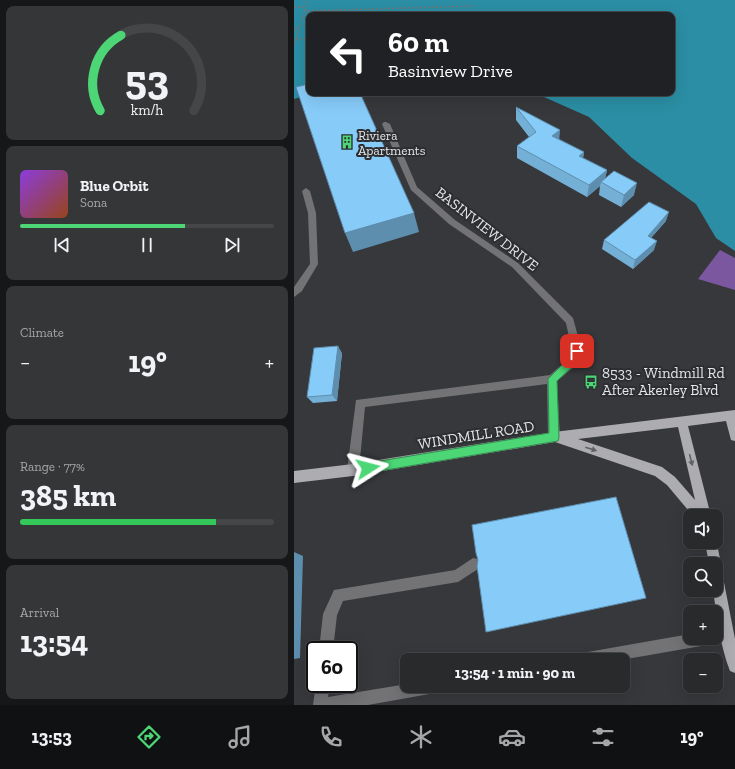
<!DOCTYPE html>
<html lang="en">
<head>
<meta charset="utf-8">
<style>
	body { margin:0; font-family:"Zilla Slab",serif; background:#343638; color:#f1f3f6; height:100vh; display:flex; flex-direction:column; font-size:15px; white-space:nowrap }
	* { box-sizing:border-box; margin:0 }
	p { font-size:13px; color:#a5a7a9 }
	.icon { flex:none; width:22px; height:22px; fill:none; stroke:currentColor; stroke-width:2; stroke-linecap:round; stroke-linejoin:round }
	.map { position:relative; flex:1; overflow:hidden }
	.side { display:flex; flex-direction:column; gap:6px; padding:6px; background:#161718; width:294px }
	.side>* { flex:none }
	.top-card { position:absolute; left:12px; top:12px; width:369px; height:84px; border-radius:8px; box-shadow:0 4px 16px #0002,0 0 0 1px #444648; background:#202124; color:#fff; overflow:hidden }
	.fabs { position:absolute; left:389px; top:509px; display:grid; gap:8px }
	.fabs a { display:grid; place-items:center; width:40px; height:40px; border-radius:8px; background:#282a2c; box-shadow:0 4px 16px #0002,0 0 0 1px #444648; font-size:20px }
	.speed { position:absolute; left:12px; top:641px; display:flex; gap:8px; font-size:20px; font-weight:700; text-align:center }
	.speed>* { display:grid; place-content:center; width:52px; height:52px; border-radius:50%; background:#282a2c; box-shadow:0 4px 16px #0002,0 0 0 1px #444648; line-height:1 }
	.speed .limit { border:2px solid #111; border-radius:6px; background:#fff; color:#111 }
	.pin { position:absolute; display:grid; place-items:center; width:34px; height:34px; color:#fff; margin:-17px; border-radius:8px; box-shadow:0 2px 6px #0006 }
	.me { position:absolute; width:44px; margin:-22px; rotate:81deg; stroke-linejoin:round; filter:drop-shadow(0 0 3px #0008) }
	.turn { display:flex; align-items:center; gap:14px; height:84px; padding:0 16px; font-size:18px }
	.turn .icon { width:52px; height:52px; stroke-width:2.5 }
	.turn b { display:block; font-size:28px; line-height:34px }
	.big { font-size:30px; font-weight:700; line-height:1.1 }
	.side .card { flex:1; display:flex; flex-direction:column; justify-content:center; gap:6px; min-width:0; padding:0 14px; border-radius:8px; background:#343638 }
	.side .dial { align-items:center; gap:0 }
	.dial svg { height:104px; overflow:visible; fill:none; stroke:#444648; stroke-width:7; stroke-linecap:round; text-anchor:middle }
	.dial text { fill:#f1f3f6; stroke:none }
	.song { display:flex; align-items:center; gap:12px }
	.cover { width:48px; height:48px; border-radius:6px; background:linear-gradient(135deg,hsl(270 70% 55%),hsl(20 70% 35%)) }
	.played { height:4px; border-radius:2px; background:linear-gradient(90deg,#4cd676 65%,#444648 65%) }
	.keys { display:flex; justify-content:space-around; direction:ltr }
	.heat { display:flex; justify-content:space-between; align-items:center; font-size:22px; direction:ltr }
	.charge { height:6px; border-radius:3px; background:linear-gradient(90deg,#34c759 77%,#444648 0) }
	.trip { position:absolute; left:106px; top:653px; width:230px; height:40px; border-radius:8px; background:#282a2c; box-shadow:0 4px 16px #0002,0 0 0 1px #444648; font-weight:700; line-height:40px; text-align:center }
	.menu { display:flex; height:64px; justify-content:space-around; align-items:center; background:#101112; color:#a5a7a9 }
	.menu .icon { width:28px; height:28px }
	.menu .on { color:#4cd676 }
	.menu b { font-size:18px; color:#f1f3f6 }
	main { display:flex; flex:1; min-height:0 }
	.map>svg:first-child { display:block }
	.forest { fill:#7b57a0 }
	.water { fill:#2b8ea4 }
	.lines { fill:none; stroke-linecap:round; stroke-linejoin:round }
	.path { stroke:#737578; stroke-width:1.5; stroke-dasharray:2 2; stroke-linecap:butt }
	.minor { fill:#737375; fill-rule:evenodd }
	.major { fill:#adadb1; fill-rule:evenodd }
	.wall { fill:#74afd6 }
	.shaded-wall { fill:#5e8eae }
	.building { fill:#87cbf9; stroke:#5e8eae }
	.oneway { fill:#606164 }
	.route { fill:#4cd676; stroke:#318b4d }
	.labels { text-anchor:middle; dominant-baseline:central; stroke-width:4; stroke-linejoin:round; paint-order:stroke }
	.far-poi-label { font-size:13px; fill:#e4e6e8; stroke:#2c2e31; text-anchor:start }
	.street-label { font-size:15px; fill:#e4e6e8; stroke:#2c2e31 }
	.poi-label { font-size:15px; fill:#e4e6e8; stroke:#2c2e31; text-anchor:start }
</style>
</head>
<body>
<main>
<section class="side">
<div class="card dial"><svg viewBox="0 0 100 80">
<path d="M14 69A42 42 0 1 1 86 69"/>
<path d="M14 69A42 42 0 0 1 30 11" stroke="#4cd676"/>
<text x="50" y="56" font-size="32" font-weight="700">53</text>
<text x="50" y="72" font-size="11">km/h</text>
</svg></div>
<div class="card">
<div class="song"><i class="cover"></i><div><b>Blue Orbit</b><p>Sona</p></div></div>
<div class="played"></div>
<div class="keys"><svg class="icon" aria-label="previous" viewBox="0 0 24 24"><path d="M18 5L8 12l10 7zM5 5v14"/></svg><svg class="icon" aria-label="pause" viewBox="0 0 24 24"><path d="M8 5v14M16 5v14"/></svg><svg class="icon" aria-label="next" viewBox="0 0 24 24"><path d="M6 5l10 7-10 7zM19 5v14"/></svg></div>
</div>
<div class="card"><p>Climate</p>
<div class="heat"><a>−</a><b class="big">19°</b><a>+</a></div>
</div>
<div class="card"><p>Range · 77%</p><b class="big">385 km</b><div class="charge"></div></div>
<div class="card"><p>Arrival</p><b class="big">13:54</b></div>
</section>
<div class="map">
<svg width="441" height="705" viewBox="0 0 441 705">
	<rect width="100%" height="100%" fill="#36383b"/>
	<path class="forest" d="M426,250l15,8v32l-37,-11z"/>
	<path class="water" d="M0,0h441v251l-19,-13 -20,-34 -64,-46 -43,-41 -54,-24h137v-78h-363v78l2,1 -17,5z"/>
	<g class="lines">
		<path class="path" d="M0,7h11
			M10,11l169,-5
			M0,31l6,-6
			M2,39h13
			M0,45l14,-45"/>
		<path class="minor" d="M90,122h2l4,2 27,63 38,33 63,43 55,55 9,33 -7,15 -18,15 3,56 -2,4 -4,1 -4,-1 -2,-4 -1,-53 -182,23 -6,63 -2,4 -4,2 -4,-2 -2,-4 9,-70 194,-25 17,-15 5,-9 -6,-28 -54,-56 -63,-43 -38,-34 -29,-66z
			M12,188l4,3 6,22 2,51 -16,27 -8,6v-10l16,-23 -2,-51 -6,-22z
			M179,558l5,1 1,5 -1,5 -20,13 -115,19 -6,14 -4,35h-14l4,-36 11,-24 121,-20z
			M433,628l5,2 2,5 -2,5c-6,2 -13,4 -20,1l-5,4 -86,15h-46l2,-5 5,-2 108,-19v4h26v-9z
			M22,684h14l-2,13 79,-13v2h35l-2,5 -5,2 -67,12h-55z"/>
		<path class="major" d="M441,410v31l-4,-1 -5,-19 -38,5 23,90h-18l-26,-31 -12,-9 -100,-34 -202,34 -59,7v-12l59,-7 201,-32zM384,427l17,73 -20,-23 -13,-10 -84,-28z
			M422,539l5,25 -1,3 2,5 13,67v34l-5,-2c-10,-25 -13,-54 -17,-81h3v-26h-7l-4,-22h11z"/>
	</g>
	<path class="wall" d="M222,107l43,32 25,13 -1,6 24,12 -2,9 29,16 -13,12 -22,-12 1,-9 -13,11 -70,-39v-12l12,-9 -13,-17z
		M372,221l-15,17 3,12 -21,19 -31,-20 2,-9z
		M48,353l-5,48 -24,2 -6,-6z"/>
	<path class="shaded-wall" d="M266,130l-1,13 -7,-7z
		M290,152l-2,13 -3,-9z
		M313,170l-3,13 -3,-1 -1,4 -13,11 2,-12z
		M343,183l-3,12 -13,12 3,-12z
		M375,212l-3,9 -21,23 3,-8z
		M120,213l5,19 -66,20 -8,-19z
		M363,241l-3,9 -21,19 2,-9z
		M44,346l4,7 -5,48 -5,-6z
		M0,552l9,4 -3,102 -6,1z"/>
	<path class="building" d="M15,84v9h51l54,120 -69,20 -49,-146z
		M222,107l44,23 -8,6 32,16 -5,4 28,14 -18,15 -72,-39 19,-14z
		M320,171l23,12 -13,12 -23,-13z
		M355,202l20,10 -21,24 9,5 -22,19 -31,-20z
		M44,346l-6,49 -25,2 7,-49z
		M322,497l30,101 -160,34 -9,-66 1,-6 -2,-7 -4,-28z"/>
	<defs><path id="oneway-solid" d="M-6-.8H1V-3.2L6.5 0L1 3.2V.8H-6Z"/></defs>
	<g class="oneway">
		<use href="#oneway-solid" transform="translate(297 449) rotate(18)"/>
		<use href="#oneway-solid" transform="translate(397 460) rotate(76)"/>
	</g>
	<path class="route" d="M283,347l3,1 1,3 -7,14 -17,16 2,56 -1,4 -190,32 -3,-2 -2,-3 2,-4 3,-1 181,-30 -1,-54 19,-19 6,-12z"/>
	<defs>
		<g id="building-bare" transform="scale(1.08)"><path d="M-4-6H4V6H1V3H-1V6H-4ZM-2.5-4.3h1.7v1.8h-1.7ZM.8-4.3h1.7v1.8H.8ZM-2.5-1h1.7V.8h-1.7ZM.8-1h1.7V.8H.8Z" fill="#4cd676" stroke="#2c2e31" stroke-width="2.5" paint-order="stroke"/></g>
		<g id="bus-bare" transform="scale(1.08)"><path d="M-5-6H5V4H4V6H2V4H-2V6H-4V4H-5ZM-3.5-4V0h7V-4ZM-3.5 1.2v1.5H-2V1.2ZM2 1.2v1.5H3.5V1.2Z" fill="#4cd676" stroke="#2c2e31" stroke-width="2.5" paint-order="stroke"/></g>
	</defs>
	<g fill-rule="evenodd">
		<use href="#building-bare" x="53" y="142"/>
		<use href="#bus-bare" x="297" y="382"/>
	</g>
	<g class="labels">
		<g class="far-poi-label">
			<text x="64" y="135">Riviera<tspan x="64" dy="15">Apartments</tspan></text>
		</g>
		<g class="street-label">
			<text transform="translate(193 229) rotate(38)">BASINVIEW DRIVE</text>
			<text transform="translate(182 435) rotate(-9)">WINDMILL ROAD</text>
		</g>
		<g class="poi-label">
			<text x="308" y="373">8533 - Windmill Rd<tspan x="308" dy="17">After Akerley Blvd</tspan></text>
		</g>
	</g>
</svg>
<div class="fabs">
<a><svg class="icon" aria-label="sound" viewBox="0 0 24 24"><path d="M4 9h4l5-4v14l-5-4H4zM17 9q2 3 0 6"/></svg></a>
<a><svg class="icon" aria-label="search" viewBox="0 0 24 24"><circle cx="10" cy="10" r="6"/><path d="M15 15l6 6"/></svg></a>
<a>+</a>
<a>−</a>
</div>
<div class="speed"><div class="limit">60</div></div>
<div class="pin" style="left:283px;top:351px;background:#d93025"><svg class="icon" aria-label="arrive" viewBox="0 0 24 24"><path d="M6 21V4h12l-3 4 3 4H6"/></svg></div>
<svg class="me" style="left:74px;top:468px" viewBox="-20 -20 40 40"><path d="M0-17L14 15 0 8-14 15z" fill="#4cd676" stroke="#fff" stroke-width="4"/></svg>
<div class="trip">13:54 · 1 min · 90 m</div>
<div class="top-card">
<div class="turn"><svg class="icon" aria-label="left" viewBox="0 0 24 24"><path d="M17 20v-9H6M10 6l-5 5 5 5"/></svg><div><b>60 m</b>Basinview Drive</div></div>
</div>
</div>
</main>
<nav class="menu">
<b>13:53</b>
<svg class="icon on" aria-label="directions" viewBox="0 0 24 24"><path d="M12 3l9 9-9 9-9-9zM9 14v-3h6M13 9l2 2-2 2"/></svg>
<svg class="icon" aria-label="music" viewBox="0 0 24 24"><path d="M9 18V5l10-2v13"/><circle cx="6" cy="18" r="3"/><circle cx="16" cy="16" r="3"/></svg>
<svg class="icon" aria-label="phone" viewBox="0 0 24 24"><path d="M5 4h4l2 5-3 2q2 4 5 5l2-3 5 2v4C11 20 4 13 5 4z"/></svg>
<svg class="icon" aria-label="climate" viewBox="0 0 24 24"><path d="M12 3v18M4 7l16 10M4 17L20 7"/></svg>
<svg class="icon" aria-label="car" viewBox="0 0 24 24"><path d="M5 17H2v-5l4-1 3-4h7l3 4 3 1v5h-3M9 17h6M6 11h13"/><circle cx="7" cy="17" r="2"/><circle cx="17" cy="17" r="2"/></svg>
<svg class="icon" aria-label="filters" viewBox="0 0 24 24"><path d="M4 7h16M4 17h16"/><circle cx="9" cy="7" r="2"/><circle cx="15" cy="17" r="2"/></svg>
<b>19°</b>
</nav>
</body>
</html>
